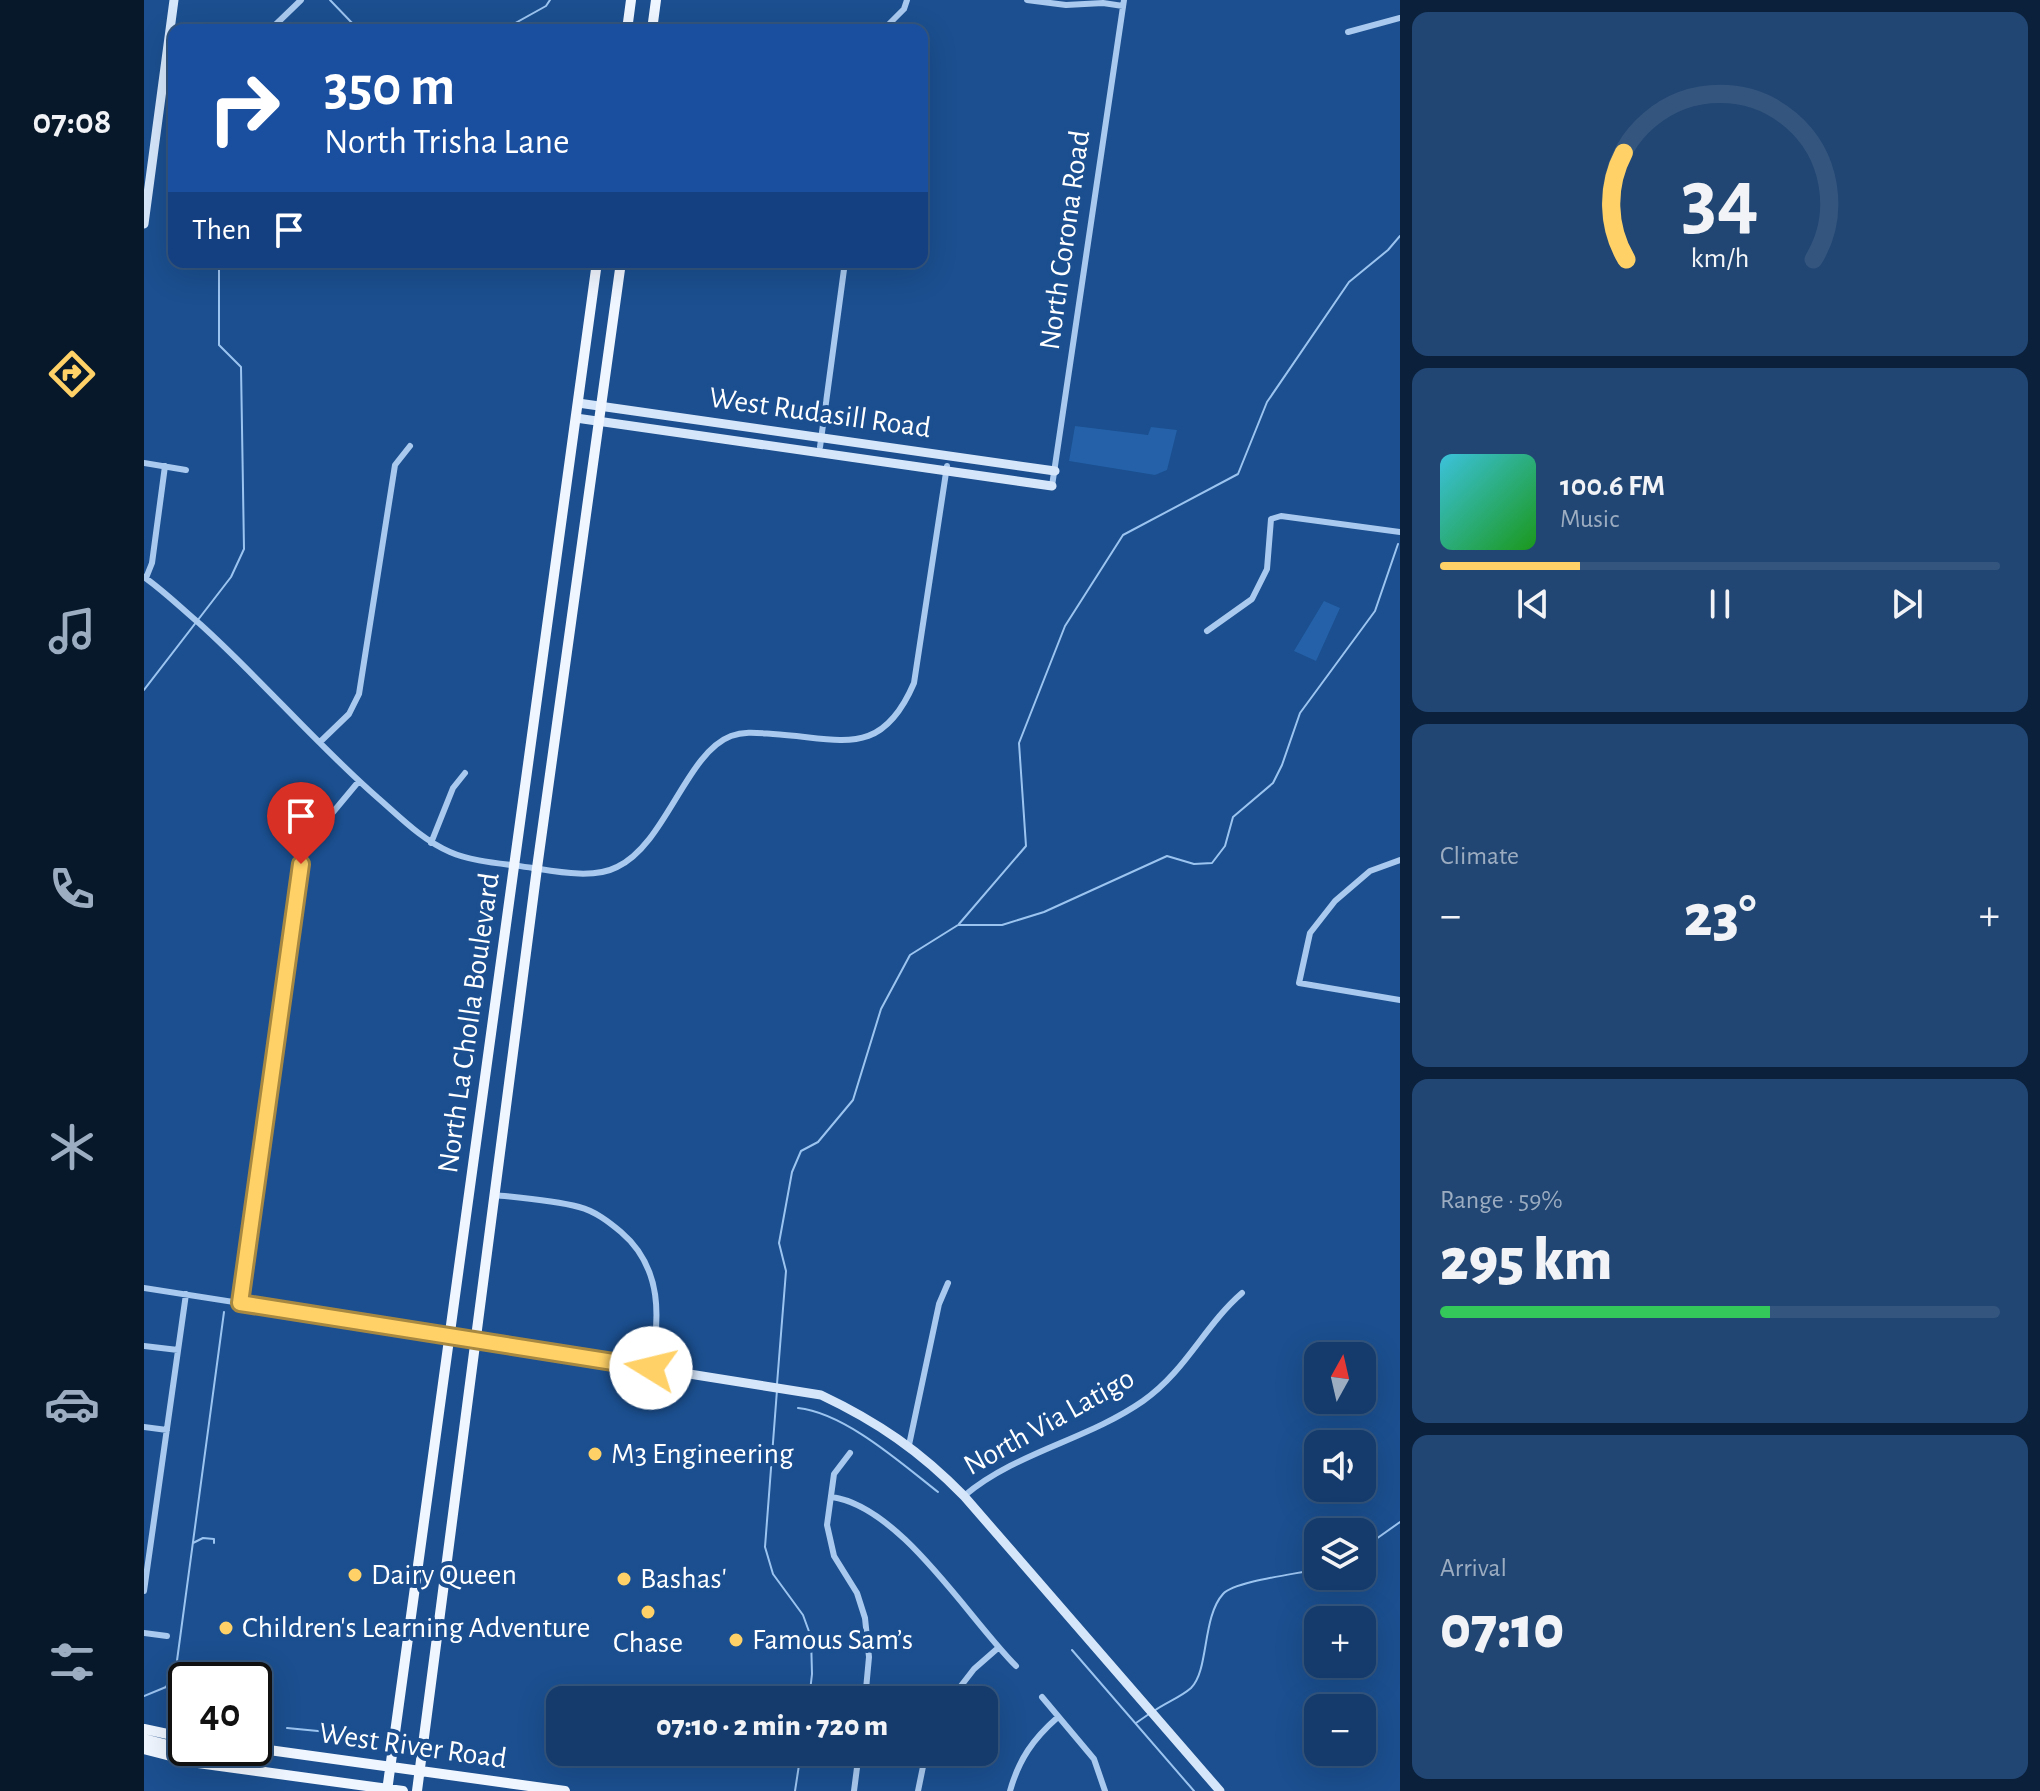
<!DOCTYPE html>
<html lang="en">
<head>
<meta charset="utf-8">
<style>
	body { margin:0; font-family:"Alegreya Sans",sans-serif; background:#214673; color:#f1f3f6; height:100vh; display:flex; flex-direction:column; font-size:30px; white-space:nowrap }
	* { box-sizing:border-box; margin:0 }
	p { font-size:26px; color:#9dadc1 }
	.icon { flex:none; width:44px; height:44px; fill:none; stroke:currentColor; stroke-width:2; stroke-linecap:round; stroke-linejoin:round }
	.map { position:relative; flex:1; overflow:hidden }
	.sheet { display:flex; flex-direction:column; gap:12px; padding:12px; background:#0b203b; width:640px }
	.sheet>* { flex:none }
	.banner { position:absolute; left:24px; top:24px; width:760px; height:244px; border-radius:16px; box-shadow:0 8px 32px #0002,0 0 0 2px #33557e; background:#1a4fa0; color:#fff; overflow:hidden }
	.needle { width:52px; rotate:8deg }
	.tools { position:absolute; left:1160px; top:1342px; display:grid; gap:16px }
	.tools a { display:grid; place-items:center; width:72px; height:72px; border-radius:16px; background:#143b6b; box-shadow:0 8px 32px #0002,0 0 0 2px #33557e; font-size:40px }
	.speed { position:absolute; left:24px; top:1662px; display:flex; gap:16px; font-size:40px; font-weight:700; text-align:center }
	.speed>* { display:grid; place-content:center; width:104px; height:104px; border-radius:50%; background:#143b6b; box-shadow:0 8px 32px #0002,0 0 0 2px #33557e; line-height:1 }
	.speed .limit { border:4px solid #111; border-radius:12px; background:#fff; color:#111 }
	.pin { position:absolute; display:grid; place-items:center; width:68px; height:68px; color:#fff; margin:-82px -34px; border-radius:50% 50% 50% 0; rotate:-45deg; box-shadow:0 0 8px #0007 }
	.pin .icon { rotate:45deg }
	.me { position:absolute; width:88px; margin:-44px; rotate:279deg; stroke-linejoin:round; filter:drop-shadow(0 0 6px #0008) }
	.turn { display:flex; align-items:center; gap:28px; height:168px; padding:0 24px; font-size:36px }
	.turn .icon { width:104px; height:104px; stroke-width:2.5 }
	.turn b { display:block; font-size:56px; line-height:68px }
	.then { display:flex; align-items:center; height:76px; padding:0 24px; background:#0003; gap:16px; font-size:30px }
	.big { font-size:60px; font-weight:800; line-height:1.1 }
	.sheet .card { flex:1; display:flex; flex-direction:column; justify-content:center; gap:12px; min-width:0; padding:0 28px; border-radius:16px; background:#214673 }
	.sheet .dial { align-items:center; gap:0 }
	.dial svg { height:208px; overflow:visible; fill:none; stroke:#33557e; stroke-width:7; stroke-linecap:round; text-anchor:middle }
	.dial text { fill:#f1f3f6; stroke:none }
	.song { display:flex; align-items:center; gap:24px }
	.cover { width:96px; height:96px; border-radius:12px; background:linear-gradient(135deg,hsl(190 70% 55%),hsl(120 70% 35%)) }
	.played { height:8px; border-radius:4px; background:linear-gradient(90deg,#ffd166 25%,#33557e 25%) }
	.keys { display:flex; justify-content:space-around; direction:ltr }
	.heat { display:flex; justify-content:space-between; align-items:center; font-size:44px; direction:ltr }
	.charge { height:12px; border-radius:6px; background:linear-gradient(90deg,#34c759 59%,#33557e 0) }
	.trip { position:absolute; left:402px; top:1686px; width:452px; height:80px; border-radius:16px; background:#143b6b; box-shadow:0 8px 32px #0002,0 0 0 2px #33557e; font-weight:800; line-height:80px; text-align:center }
	main { display:flex; flex:1; min-height:0 }
	.menu { display:flex; flex-direction:column; width:144px; justify-content:space-around; align-items:center; background:#08182b; color:#9dadc1 }
	.menu .icon { width:56px; height:56px }
	.menu .active { color:#ffd166 }
	.menu b { font-size:36px; color:#f1f3f6 }
	.map>svg:first-child { display:block }
	.pitch { fill:#2461a8 }
	.lines { fill:none; stroke-linecap:round; stroke-linejoin:round }
	.stream { stroke:#9cc4f0; stroke-width:2 }
	.street { stroke:#a9c9ee; stroke-width:6 }
	.secondary { stroke:#d6e6fa; stroke-width:9 }
	.primary { stroke:#f0f6ff; stroke-width:10 }
	.route-casing { stroke:#a68842; stroke-width:20 }
	.route { stroke:#ffd166; stroke-width:14 }
	.poi-dot { fill:#ffd166; stroke:#1b4f8f; stroke-width:3 }
	.labels { text-anchor:middle; dominant-baseline:central; stroke-width:8; stroke-linejoin:round; paint-order:stroke }
	.street-label { font-size:30px; fill:#fff; stroke:#1b4f8f }
	.poi-label { font-size:30px; fill:#fff; stroke:#1b4f8f; text-anchor:start }
</style>
</head>
<body>
<main>
<nav class="menu">
<b>07:08</b>
<svg class="icon active" aria-label="directions" viewBox="0 0 24 24"><path d="M12 3l9 9-9 9-9-9zM9 14v-3h6M13 9l2 2-2 2"/></svg>
<svg class="icon" aria-label="music" viewBox="0 0 24 24"><path d="M9 18V5l10-2v13"/><circle cx="6" cy="18" r="3"/><circle cx="16" cy="16" r="3"/></svg>
<svg class="icon" aria-label="phone" viewBox="0 0 24 24"><path d="M5 4h4l2 5-3 2q2 4 5 5l2-3 5 2v4C11 20 4 13 5 4z"/></svg>
<svg class="icon" aria-label="climate" viewBox="0 0 24 24"><path d="M12 3v18M4 7l16 10M4 17L20 7"/></svg>
<svg class="icon" aria-label="car" viewBox="0 0 24 24"><path d="M5 17H2v-5l4-1 3-4h7l3 4 3 1v5h-3M9 17h6M6 11h13"/><circle cx="7" cy="17" r="2"/><circle cx="17" cy="17" r="2"/></svg>
<svg class="icon" aria-label="filters" viewBox="0 0 24 24"><path d="M4 7h16M4 17h16"/><circle cx="9" cy="7" r="2"/><circle cx="15" cy="17" r="2"/></svg>
</nav>
<div class="map">
<svg width="1256" height="1791" viewBox="0 0 1256 1791">
	<rect width="100%" height="100%" fill="#1b4f8f"/>
	<path class="pitch" d="M931,426l73,9 3,-8 26,3 -10,40 -12,5 -86,-14z
		M1180,601l16,7 -24,53 -22,-10z"/>
	<g class="lines">
		<path class="stream" d="M186,0l24,25
			M359,30l43,-24 4,-6
			M0,690l87,-113 13,-28 -3,-182 -22,-22v-75l4,-8
			M815,924l67,-78 -7,-103 46,-117 58,-91 115,-61 29,-72 82,-120 39,-32 12,-14
			M633,1384l9,-113 -7,-28 13,-71 9,-21 17,-9 35,-42 28,-91 29,-54 48,-30h44l42,-13 123,-56 27,8 18,-1 13,-17 8,-29 40,-34 9,-18 18,-52 75,-102 23,-67
			M633,1390l-12,157 8,27 30,41 8,22 1,37 -3,26
			M654,1408c47,5 103,55 140,84
			M49,1543l10,-5 11,1v4
			M1218,1549l38,-27
			M928,1650l122,141
			M26,1681l14,2
			M0,1696l22,-9 10,-19 48,-356
			M1010,1711c11,-8 27,-14 37,-23 18,-17 11,-71 32,-94 12,-13 74,-20 95,-25
			M110,1723l12,2
			M992,1723l13,-9
			M143,1728l72,7
			M651,1791l6,-39"/>
		<path class="street" d="M883,0l39,5 37,-2 20,3
			M126,30l31,-30
			M739,30l21,-21 3,-9
			M1204,32l52,-14
			M676,447l25,-185
			M0,463l42,7
			M908,486l72,-486
			M0,577c20,14 37,31 56,47 61,55 115,119 178,174 22,19 44,42 72,54 22,10 58,12 83,16 25,4 61,11 84,-1 49,-23 69,-114 114,-131 14,-5 27,-3 42,-2 68,4 108,26 141,-51l33,-217
			M2,578l6,-15 13,-97
			M1063,631l45,-32 15,-30 4,-50 10,-3 119,16
			M176,742l29,-28 10,-20 36,-229 15,-19
			M287,843l22,-55 12,-15
			M1256,860l-30,11 -35,30 -25,32 -11,50 101,17
			M350,1195c28,3 58,5 85,12 16,4 30,15 42,25 42,36 39,86 30,136
			M0,1288l307,48
			M96,1303l64,-456 55,-66
			M0,1346l34,4
			M0,1427l23,3
			M765,1445l30,-141 9,-21
			M706,1453l-16,21 -7,51 7,31 23,37 8,25 4,39 -4,43
			M820,1496c52,-44 123,-56 179,-95 43,-30 61,-75 99,-108
			M688,1497c69,10 136,121 184,169
			M0,1591l42,-297
			M0,1633l23,3
			M898,1697l52,62 11,32
			M806,1700l24,-31 24,-21
			M710,1791l5,-39
			M774,1791l8,-39
			M866,1791c9,-32 23,-52 48,-74"/>
		<path class="secondary" d="M0,224l30,-224
			M434,403l477,68
			M432,418l476,68
			M307,1336l370,59c57,27 99,56 143,101l256,295"/>
		<path class="primary" d="M483,30l4,-30
			M508,30l4,-30
			M0,1729l42,9
			M0,1739l28,7 10,-1 1,-7
			M110,1748l311,43
			M0,1749l54,14 205,28
			M243,1791l210,-1529
			M273,1791l120,-923 84,-606"/>
	</g>
	<g class="lines">
		<g class="route-casing">
			<path id="route" d="M157,864l-61,439 411,65"/>
		</g>
		<use href="#route" class="route"/>
	</g>
	<g class="poi-dot">
		<circle cx="451" cy="1454" r="8"/>
		<circle cx="211" cy="1575" r="8"/>
		<circle cx="480" cy="1579" r="8"/>
		<circle cx="504" cy="1612" r="8"/>
		<circle cx="82" cy="1628" r="8"/>
		<circle cx="592" cy="1640" r="8"/>
	</g>
	<g class="labels">
		<g class="street-label">
			<text transform="translate(921 240) rotate(-82)">North Corona Road</text>
			<text transform="translate(676 413) rotate(8)">West Rudasill Road</text>
			<text transform="translate(325 1023) rotate(-82)">North La Cholla Boulevard</text>
			<text transform="translate(905 1422) rotate(-29)">North Via Latigo</text>
			<text transform="translate(269 1746) rotate(8)">West River Road</text>
		</g>
		<g class="poi-label">
			<text x="467" y="1454">M3 Engineering</text>
			<text x="227" y="1575">Dairy Queen</text>
			<text x="496" y="1579">Bashas'</text>
			<text x="98" y="1628">Children's Learning Adventure</text>
			<text x="608" y="1640">Famous Sam’s</text>
			<text x="504" y="1643" text-anchor="middle">Chase</text>
		</g>
	</g>
</svg>
<div class="tools">
<a><svg class="needle" viewBox="-14 -14 28 28"><path d="M0-13l5 13h-10z" fill="#e53935"/><path d="M0 13l5-13h-10z" fill="#9dadc1"/></svg></a>
<a><svg class="icon" aria-label="sound" viewBox="0 0 24 24"><path d="M4 9h4l5-4v14l-5-4H4zM17 9q2 3 0 6"/></svg></a>
<a><svg class="icon" aria-label="layers" viewBox="0 0 24 24"><path d="M12 4l9 5-9 5-9-5zM3 14l9 5 9-5"/></svg></a>
<a>+</a>
<a>−</a>
</div>
<div class="speed"><div class="limit">40</div></div>
<div class="pin" style="left:157px;top:864px;background:#d93025"><svg class="icon" aria-label="arrive" viewBox="0 0 24 24"><path d="M6 21V4h12l-3 4 3 4H6"/></svg></div>
<svg class="me" style="left:507px;top:1368px" viewBox="-20 -20 40 40"><circle r="19" fill="#fff"/><path d="M0-13L10 11 0 6-10 11z" fill="#ffd166"/></svg>
<div class="trip">07:10 · 2 min · 720 m</div>
<div class="banner">
<div class="turn"><svg class="icon" aria-label="right" viewBox="0 0 24 24"><path d="M7 20v-9h11M14 6l5 5-5 5"/></svg><div><b>350 m</b>North Trisha Lane</div></div>
<div class="then">Then<svg class="icon" aria-label="arrive" viewBox="0 0 24 24"><path d="M6 21V4h12l-3 4 3 4H6"/></svg></div>
</div>
</div>
<section class="sheet">
<div class="card dial"><svg viewBox="0 0 100 80">
<path d="M14 69A42 42 0 1 1 86 69"/>
<path d="M14 69A42 42 0 0 1 13 28" stroke="#ffd166"/>
<text x="50" y="56" font-size="32" font-weight="700">34</text>
<text x="50" y="72" font-size="11">km/h</text>
</svg></div>
<div class="card">
<div class="song"><i class="cover"></i><div><b>100.6 FM</b><p>Music</p></div></div>
<div class="played"></div>
<div class="keys"><svg class="icon" aria-label="previous" viewBox="0 0 24 24"><path d="M18 5L8 12l10 7zM5 5v14"/></svg><svg class="icon" aria-label="pause" viewBox="0 0 24 24"><path d="M8 5v14M16 5v14"/></svg><svg class="icon" aria-label="next" viewBox="0 0 24 24"><path d="M6 5l10 7-10 7zM19 5v14"/></svg></div>
</div>
<div class="card"><p>Climate</p>
<div class="heat"><a>−</a><b class="big">23°</b><a>+</a></div>
</div>
<div class="card"><p>Range · 59%</p><b class="big">295 km</b><div class="charge"></div></div>
<div class="card"><p>Arrival</p><b class="big">07:10</b></div>
</section>
</main>
</body>
</html>
